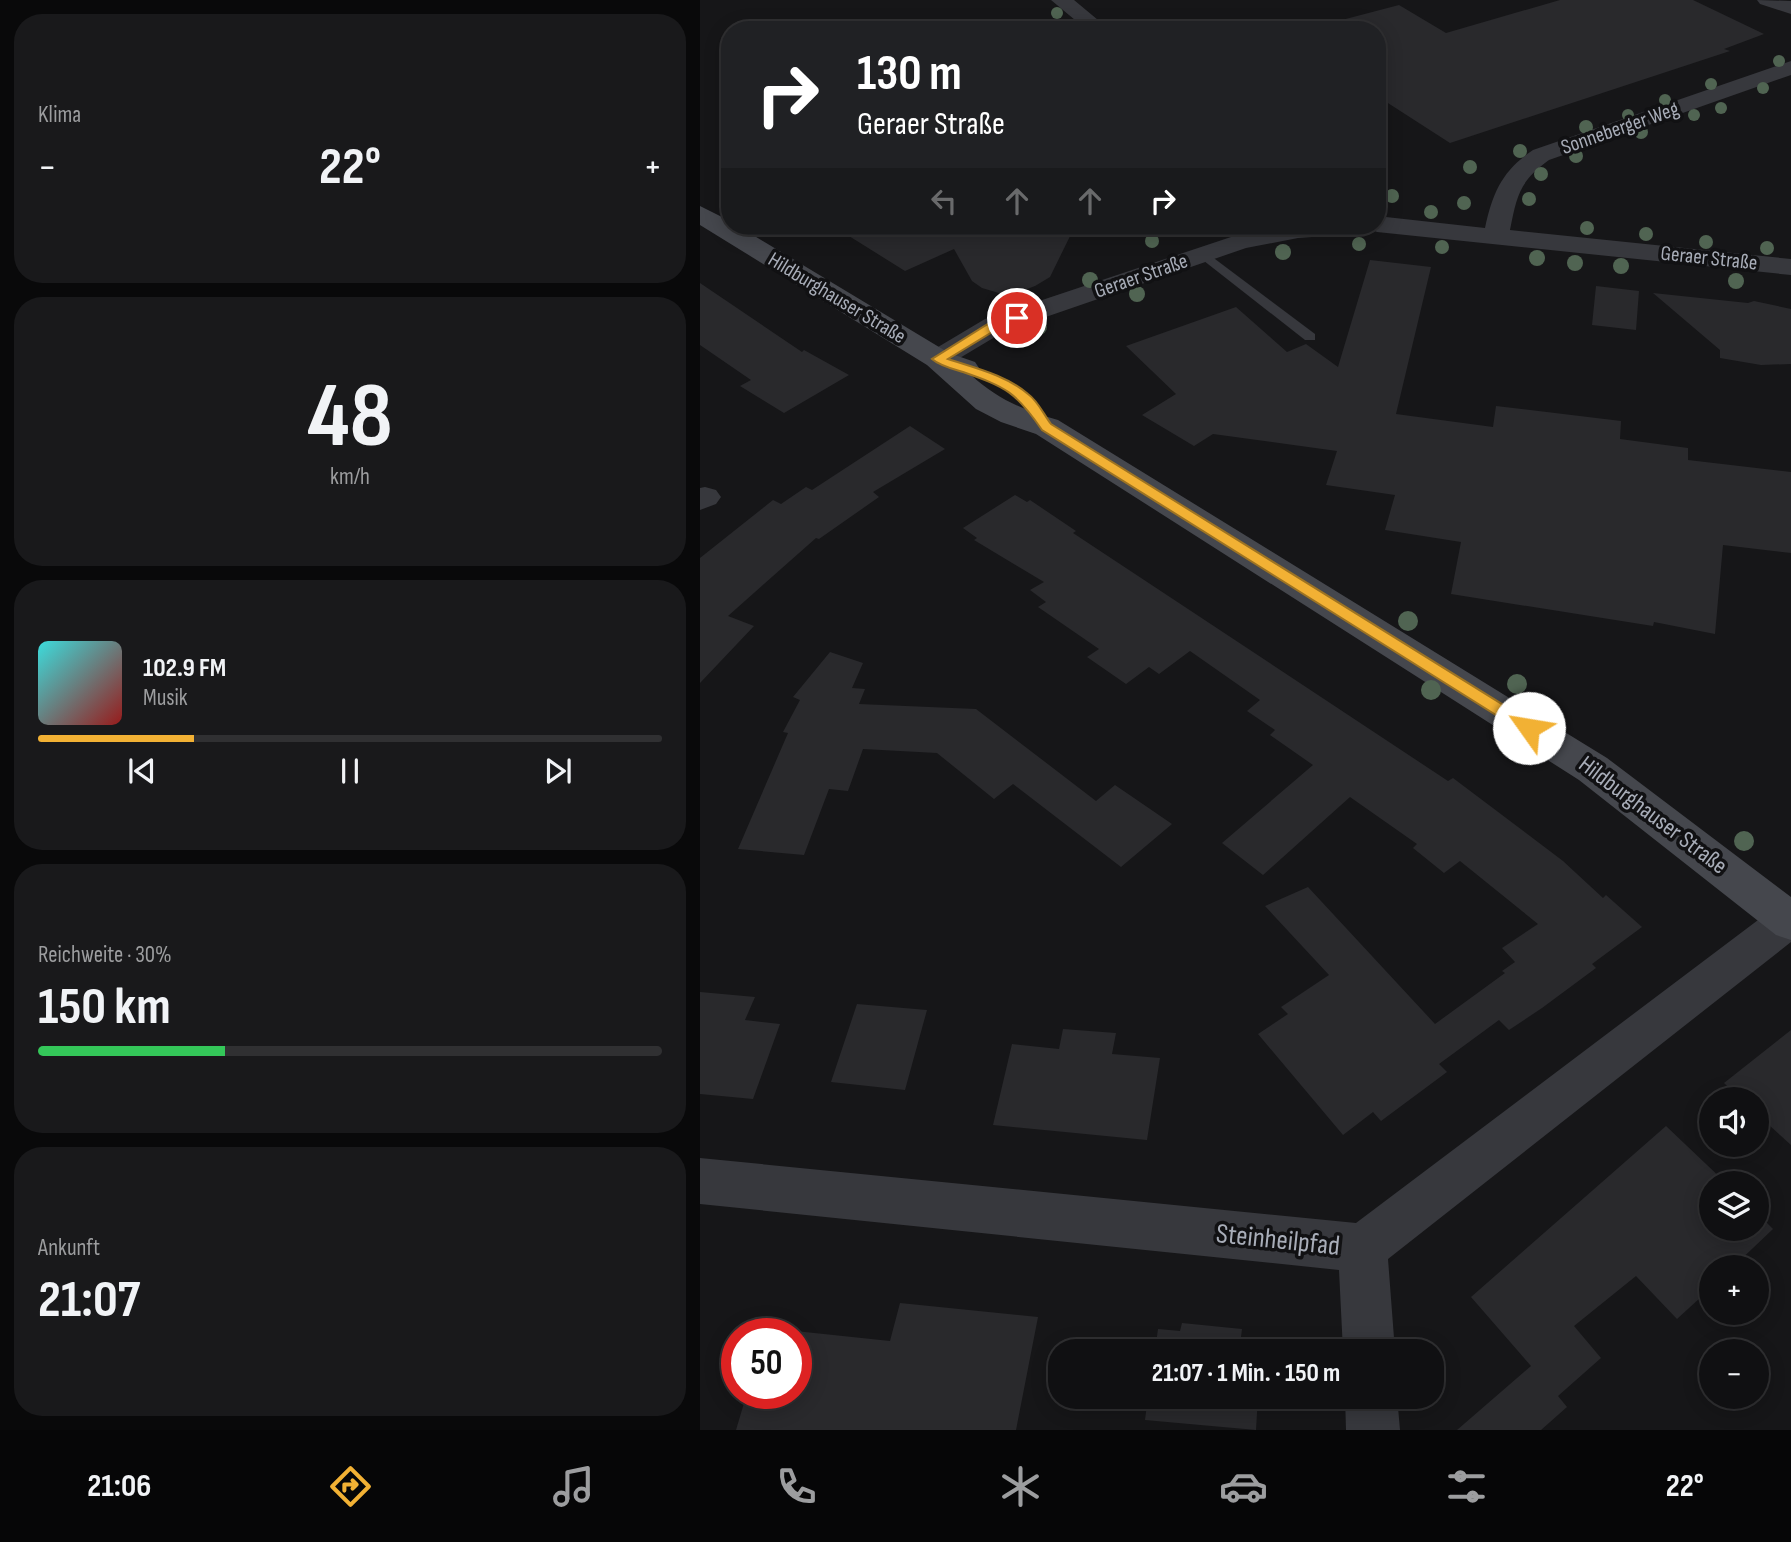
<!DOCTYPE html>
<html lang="de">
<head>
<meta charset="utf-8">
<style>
	body { margin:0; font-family:"Sofia Sans Condensed",sans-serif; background:#19191b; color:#f1f3f6; height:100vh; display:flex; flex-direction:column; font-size:26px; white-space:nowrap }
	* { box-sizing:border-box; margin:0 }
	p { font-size:23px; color:#9c9d9f }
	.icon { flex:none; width:38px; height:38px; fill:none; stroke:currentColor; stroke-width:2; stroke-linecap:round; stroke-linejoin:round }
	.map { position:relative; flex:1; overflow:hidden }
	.sheet { display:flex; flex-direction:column; gap:14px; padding:14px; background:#09090a; width:700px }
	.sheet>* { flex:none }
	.banner { position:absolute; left:21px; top:21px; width:665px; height:214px; border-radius:28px; box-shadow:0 4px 18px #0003,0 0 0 2px #303032; background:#202124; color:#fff; overflow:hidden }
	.controls { position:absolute; left:999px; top:1087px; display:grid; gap:14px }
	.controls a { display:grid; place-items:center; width:70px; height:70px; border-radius:50%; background:#101012; box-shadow:0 4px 18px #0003,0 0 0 2px #303032; font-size:35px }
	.speed { position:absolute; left:21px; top:1318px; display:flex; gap:14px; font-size:35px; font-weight:700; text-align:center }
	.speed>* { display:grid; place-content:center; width:91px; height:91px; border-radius:50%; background:#101012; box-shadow:0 4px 18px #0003,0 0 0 2px #303032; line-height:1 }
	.speed .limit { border:10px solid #d22; background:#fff; color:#111 }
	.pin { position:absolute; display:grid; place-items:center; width:60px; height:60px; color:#fff; margin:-30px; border:4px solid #fff; border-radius:50%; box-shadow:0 2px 7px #0007 }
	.me { position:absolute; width:77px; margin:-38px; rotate:302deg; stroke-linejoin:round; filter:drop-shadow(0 0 5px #0008) }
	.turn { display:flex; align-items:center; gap:24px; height:147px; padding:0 21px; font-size:32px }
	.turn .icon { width:91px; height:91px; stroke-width:2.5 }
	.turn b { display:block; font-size:49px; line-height:60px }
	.lanes { display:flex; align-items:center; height:66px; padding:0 21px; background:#0003; justify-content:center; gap:35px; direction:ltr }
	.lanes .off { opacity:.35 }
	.big { font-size:52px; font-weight:700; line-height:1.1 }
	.sheet .card { flex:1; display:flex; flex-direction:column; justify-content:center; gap:10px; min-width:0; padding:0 24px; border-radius:28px; background:#19191b }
	.sheet .dial { align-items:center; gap:0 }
	.dial b { font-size:91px; line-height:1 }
	.song { display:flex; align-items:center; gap:21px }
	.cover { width:84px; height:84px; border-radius:10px; background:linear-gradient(135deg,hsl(180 70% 55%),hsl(0 70% 35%)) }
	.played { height:7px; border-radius:4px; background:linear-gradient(90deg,#f2b134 25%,#303032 25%) }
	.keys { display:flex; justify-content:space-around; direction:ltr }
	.heat { display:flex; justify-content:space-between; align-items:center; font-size:38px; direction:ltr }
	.charge { height:10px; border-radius:5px; background:linear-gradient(90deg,#34c759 30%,#303032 0) }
	.trip { position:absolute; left:348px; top:1339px; width:396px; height:70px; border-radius:28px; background:#101012; box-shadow:0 4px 18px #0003,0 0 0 2px #303032; font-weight:700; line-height:70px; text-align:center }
	.tabs { display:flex; height:112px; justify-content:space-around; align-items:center; background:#060607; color:#9c9d9f }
	.tabs .icon { width:49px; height:49px }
	.tabs .current { color:#f2b134 }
	.tabs b { font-size:32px; color:#f1f3f6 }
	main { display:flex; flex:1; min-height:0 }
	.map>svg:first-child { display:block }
	.building { fill:#29292c }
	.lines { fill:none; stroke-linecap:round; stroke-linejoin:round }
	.service { fill:#37383d; fill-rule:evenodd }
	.minor { fill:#37383d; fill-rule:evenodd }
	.secondary { fill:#45474d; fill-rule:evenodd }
	.tree { fill:#506452 }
	.route { fill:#f2b134; stroke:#9d7322; stroke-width:2 }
	.labels { text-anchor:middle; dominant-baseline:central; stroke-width:7; stroke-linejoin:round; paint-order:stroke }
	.far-street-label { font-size:21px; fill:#a8adb8; stroke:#111113 }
	.street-label { font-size:24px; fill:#a8adb8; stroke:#111113 }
	.near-street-label { font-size:28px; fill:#a8adb8; stroke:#111113 }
</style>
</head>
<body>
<main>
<section class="sheet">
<div class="card"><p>Klima</p>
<div class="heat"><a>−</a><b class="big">22°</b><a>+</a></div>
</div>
<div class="card dial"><b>48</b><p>km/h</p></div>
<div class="card">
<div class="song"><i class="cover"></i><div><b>102.9 FM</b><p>Musik</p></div></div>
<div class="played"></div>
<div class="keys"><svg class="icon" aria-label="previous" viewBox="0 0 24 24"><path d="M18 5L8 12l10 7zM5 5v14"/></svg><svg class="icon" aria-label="pause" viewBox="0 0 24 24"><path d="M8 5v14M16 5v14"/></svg><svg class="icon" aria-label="next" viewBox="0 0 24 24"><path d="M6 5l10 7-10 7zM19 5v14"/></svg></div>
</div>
<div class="card"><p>Reichweite · 30%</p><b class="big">150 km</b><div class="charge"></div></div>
<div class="card"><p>Ankunft</p><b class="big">21:07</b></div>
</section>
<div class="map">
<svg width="1091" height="1430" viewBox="0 0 1091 1430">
	<rect width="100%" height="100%" fill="#161618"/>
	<path class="building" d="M860,0h133l71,34 -40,15 6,2 -280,92 -73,-47v-66h-25l-14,-9 61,-16 47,28z
		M133,226h242l-25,51 -15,9 -26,10 -27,-8 -10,-7 -18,-32 -49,22z
		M670,260l61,7 -35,147 97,13 3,-21 125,15 -1,18 68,9v12l103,12v81l-68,-8 -8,89 -61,-12 -1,4 -202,-32 10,-52 -76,-12 10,-35 -69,-10 11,-34 -124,-17 -19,12 -52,-31 34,-21 -50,-48 110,-39 51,45 19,-8 32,23z
		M0,283l102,69 2,-2 45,25 -65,38 -44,-27 11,-6 -51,-35z
		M896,286l43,5 -3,39 -44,-5z
		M953,293l95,10 6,-2 37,8v55l-30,1 -41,-7v-8z
		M210,426l35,23 -72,43 6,5 -60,42 -3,-1 -88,78 26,10 -54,57v-125l73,-58 8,4 25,-17 6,3z
		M315,495l12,7 3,-2 46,31 -3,2 375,248 5,-3 110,83 40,37 3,-3 36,32 -50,37 4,4 -54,40 -33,22 -10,-10 -60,44 8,8 -66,49 -8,-9 -30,23 -85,-101 30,-20 -7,-7 48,-32 -64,-69 43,-19 127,137 70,-51 -3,-2 13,-9 -13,-14 36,-24 -78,-63 -16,12 -31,-25 4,-4 -67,-47 -87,78 -41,-32 91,-78 -43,-30 5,-5 -28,-19 13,-11 -70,-49 -31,23 -10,-7 -23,17 -39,-27 12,-8 -61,-42 8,-5 -16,-12 14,-8 -70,-42 3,-2 -14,-10z
		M130,652l33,11 -11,25 13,1 -6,15 117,5 120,92 19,-16 57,39 -51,43 -108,-83 -19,15 -57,-46 -74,-4 -15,42 -19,-2 -25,66 -66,-6 50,-116 -5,-1 17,-32 -7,-3z
		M0,992l55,5 -10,23 35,4 -27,75 -53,-5z
		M157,1004l70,6 -22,80 -74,-8z
		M363,1029l53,4 -4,21 48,4 -13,82 -154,-15 19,-81 47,5z
		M1091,1030v115l-34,-31v-15h-16l-17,-16z
		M966,1126l60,57h-14v45h45v-15l16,16 -40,38h-21v20l-35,32 -41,-43 -62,50 27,32 -43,38 9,11 -26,23h-84l74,-64 -60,-69z
		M200,1303l138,14 -22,113h-280l11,-37h49v-59h-31l2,-6 123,13z
		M482,1323l60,6 -1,8 22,2 -1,12h-107l3,-22 22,2z
		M448,1396h110l-2,34 -111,-10z"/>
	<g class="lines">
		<path class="service" d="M503,250l112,84v6h-10l-106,-83v-6z"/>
		<path class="minor" d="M351,0h23l36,30h-23z
			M1057,0l34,1v13l-31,-10z
			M1091,61v14l-242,85c-30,22 -32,35 -39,70l281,29v16l-414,-43 -11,-5 -3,4 -9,3 -56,4 -52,10 -241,83 -57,34 -10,3 -10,-3 -4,-6 4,-6 57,-34 255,-85 41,-8h96v-10l108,12c8,-36 17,-57 48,-78z
			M5,487l11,3 5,7 -5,7 -16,6v-22z
			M1089,903l2,39 -403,317 7,92h-52l-4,-81 -639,-66v-46l656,65 418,-315z
			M645,1396h52l3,34h-54z"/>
		<path class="secondary" d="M0,206l30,15v5h8l211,127 26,9 4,6 -8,7c26,24 54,36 87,45l549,338 184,139v43l-15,-5 -197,-155 -543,-346 -35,-12 -25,-13 -49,-44 -227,-140z"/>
	</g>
	<g class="tree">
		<circle cx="357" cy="13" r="6"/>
		<circle cx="1079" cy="61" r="6"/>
		<circle cx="1011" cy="84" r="6"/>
		<circle cx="1063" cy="88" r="6"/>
		<circle cx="965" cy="100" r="6"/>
		<circle cx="1021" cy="108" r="6"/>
		<circle cx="928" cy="115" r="6"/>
		<circle cx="994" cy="115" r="6"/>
		<circle cx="886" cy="127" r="7"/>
		<circle cx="941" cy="132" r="7"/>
		<circle cx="820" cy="151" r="7"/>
		<circle cx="876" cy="156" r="7"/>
		<circle cx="770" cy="167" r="7"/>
		<circle cx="841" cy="174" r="7"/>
		<circle cx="692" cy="196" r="7"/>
		<circle cx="829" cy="199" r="7"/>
		<circle cx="764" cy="203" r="7"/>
		<circle cx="731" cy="212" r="7"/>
		<circle cx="887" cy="228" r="7"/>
		<circle cx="946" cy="234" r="7"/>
		<circle cx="452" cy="241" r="7"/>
		<circle cx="1006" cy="242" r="7"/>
		<circle cx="659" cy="244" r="7"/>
		<circle cx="742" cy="247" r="7"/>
		<circle cx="1067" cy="248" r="7"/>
		<circle cx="583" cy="252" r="8"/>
		<circle cx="837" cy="258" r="8"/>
		<circle cx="875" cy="263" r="8"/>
		<circle cx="921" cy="266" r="8"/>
		<circle cx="390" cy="280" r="8"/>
		<circle cx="1036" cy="281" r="8"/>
		<circle cx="437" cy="294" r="8"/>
		<circle cx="339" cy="327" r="8"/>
		<circle cx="708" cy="621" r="10"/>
		<circle cx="817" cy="684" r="10"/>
		<circle cx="731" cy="690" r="10"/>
		<circle cx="1044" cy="841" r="10"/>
	</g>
	<path class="route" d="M317,314l5,1v5l-23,8 -51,31c27,9 58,16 80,35 10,7 16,21 23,30l483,300 3,4 -3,4h-11l-481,-302c-26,-38 -36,-43 -79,-58 -10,-3 -23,-6 -31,-13l59,-37z"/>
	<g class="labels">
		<g class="far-street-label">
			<text transform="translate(920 128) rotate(-19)">Sonneberger Weg</text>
			<text transform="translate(1009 258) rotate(6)">Geraer Straße</text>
			<text transform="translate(441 276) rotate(-19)">Geraer Straße</text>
			<text transform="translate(137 298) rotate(31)">Hildburghauser Straße</text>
		</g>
		<g class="street-label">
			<text transform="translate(953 815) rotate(37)">Hildburghauser Straße</text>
		</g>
		<g class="near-street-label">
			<text transform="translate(578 1240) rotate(6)">Steinheilpfad</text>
		</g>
	</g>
</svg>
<div class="controls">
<a><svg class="icon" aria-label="sound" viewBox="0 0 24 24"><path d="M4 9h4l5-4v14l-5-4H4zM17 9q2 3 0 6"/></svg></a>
<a><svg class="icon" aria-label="layers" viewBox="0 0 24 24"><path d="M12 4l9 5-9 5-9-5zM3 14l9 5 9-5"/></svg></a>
<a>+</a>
<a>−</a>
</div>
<div class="speed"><div class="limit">50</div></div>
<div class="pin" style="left:317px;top:318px;background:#d93025"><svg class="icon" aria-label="arrive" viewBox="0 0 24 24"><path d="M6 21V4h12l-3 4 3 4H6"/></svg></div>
<svg class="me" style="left:829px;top:728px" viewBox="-20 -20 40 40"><circle r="19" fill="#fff"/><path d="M0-13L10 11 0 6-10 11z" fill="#f2b134"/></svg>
<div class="trip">21:07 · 1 Min. · 150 m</div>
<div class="banner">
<div class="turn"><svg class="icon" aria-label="right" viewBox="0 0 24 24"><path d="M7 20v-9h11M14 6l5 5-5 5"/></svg><div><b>130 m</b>Geraer Straße</div></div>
<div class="lanes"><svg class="icon off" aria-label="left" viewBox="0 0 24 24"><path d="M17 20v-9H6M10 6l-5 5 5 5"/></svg><svg class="icon off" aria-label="ahead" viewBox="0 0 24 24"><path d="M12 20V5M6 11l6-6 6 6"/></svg><svg class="icon off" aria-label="ahead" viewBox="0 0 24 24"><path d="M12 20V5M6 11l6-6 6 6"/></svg><svg class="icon" aria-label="right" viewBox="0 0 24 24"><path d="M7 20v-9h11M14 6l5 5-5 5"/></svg></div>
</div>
</div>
</main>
<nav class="tabs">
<b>21:06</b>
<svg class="icon current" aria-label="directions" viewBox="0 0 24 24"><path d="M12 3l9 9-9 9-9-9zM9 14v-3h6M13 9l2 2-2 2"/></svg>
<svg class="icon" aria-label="music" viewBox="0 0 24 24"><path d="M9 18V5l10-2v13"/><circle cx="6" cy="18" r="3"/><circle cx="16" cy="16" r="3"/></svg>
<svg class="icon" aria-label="phone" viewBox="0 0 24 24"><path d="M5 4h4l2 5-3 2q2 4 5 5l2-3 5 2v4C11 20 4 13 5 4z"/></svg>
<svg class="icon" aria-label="climate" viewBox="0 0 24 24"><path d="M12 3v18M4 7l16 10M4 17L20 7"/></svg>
<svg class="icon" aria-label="car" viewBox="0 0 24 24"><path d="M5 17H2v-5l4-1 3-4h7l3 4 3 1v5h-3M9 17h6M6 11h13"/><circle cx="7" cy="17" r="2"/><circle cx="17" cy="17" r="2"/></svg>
<svg class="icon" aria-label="filters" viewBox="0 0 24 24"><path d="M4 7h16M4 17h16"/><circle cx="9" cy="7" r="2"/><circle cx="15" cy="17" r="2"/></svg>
<b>22°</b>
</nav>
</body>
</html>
